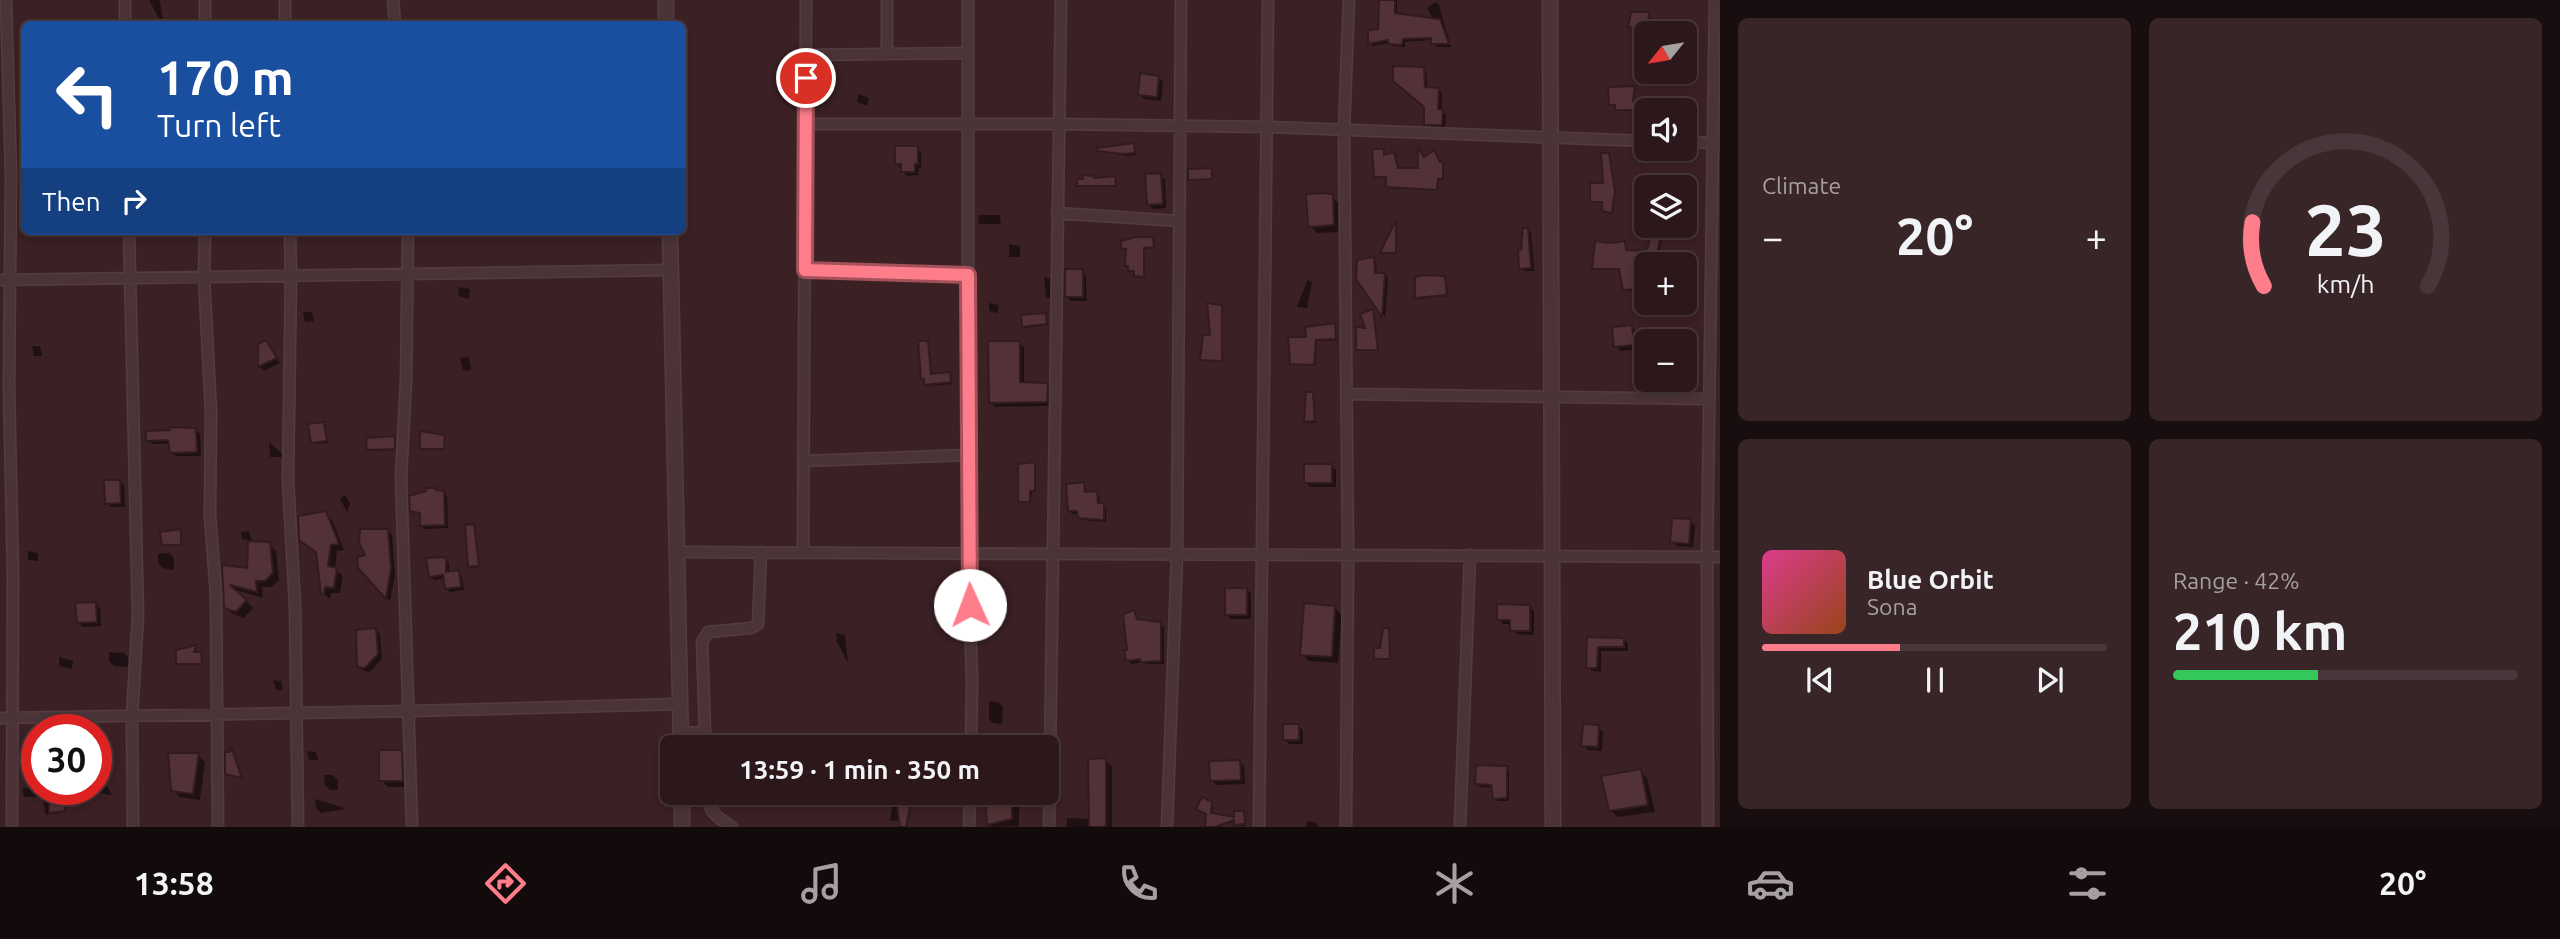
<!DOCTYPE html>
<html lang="en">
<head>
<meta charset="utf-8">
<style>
	body { margin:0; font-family:Ubuntu,sans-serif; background:#382528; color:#f1f3f6; height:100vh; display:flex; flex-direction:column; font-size:26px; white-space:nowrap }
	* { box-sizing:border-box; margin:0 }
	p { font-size:23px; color:#a6a0a3 }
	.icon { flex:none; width:38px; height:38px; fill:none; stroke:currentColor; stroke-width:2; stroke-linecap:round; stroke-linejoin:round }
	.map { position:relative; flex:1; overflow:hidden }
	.details { display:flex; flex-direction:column; gap:18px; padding:18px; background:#180d0f; width:840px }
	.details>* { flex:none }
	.guide { position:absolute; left:21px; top:21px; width:665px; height:214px; border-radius:10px; box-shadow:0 4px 10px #0003,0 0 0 2px #48373a; background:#1a4fa0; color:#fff; overflow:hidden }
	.needle { width:46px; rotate:240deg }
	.controls { position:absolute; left:1634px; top:21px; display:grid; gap:14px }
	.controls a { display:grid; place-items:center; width:63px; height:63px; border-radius:10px; background:#2c181b; box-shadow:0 4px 10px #0003,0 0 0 2px #48373a; font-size:35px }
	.speed { position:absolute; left:21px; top:714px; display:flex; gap:14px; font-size:35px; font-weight:700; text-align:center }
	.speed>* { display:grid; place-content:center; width:91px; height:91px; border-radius:50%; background:#2c181b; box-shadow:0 4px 10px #0003,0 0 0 2px #48373a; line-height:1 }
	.speed .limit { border:10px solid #d22; background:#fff; color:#111 }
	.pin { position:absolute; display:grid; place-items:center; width:60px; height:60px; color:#fff; margin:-30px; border:4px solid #fff; border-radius:50%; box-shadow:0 2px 7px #0007 }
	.me { position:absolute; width:77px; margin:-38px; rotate:358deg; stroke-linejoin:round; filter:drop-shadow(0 0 5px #0008) }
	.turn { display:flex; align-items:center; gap:24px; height:147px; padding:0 21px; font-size:32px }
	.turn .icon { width:91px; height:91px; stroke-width:2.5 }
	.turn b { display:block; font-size:49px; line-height:60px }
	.then { display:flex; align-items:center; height:66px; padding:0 21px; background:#0003; gap:14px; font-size:26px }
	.big { font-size:52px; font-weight:700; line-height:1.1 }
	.details .widget { flex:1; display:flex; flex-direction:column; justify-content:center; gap:10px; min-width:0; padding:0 24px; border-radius:10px; background:#382528 }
	.details .dial { align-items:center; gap:0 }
	.dial svg { height:182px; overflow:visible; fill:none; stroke:#48373a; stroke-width:7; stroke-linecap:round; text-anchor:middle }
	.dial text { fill:#f1f3f6; stroke:none }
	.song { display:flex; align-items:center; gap:21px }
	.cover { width:84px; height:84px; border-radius:10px; background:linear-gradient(135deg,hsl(330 70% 55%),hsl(20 70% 35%)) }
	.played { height:7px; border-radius:4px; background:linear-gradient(90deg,#fe7d8a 40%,#48373a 40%) }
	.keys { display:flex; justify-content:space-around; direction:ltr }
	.heat { display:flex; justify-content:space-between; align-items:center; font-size:38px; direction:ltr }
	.charge { height:10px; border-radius:5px; background:linear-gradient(90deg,#34c759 42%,#48373a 0) }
	.details .tiles { flex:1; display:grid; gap:18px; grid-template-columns:repeat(2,1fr) }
	.trip { position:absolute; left:660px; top:735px; width:399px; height:70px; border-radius:10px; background:#2c181b; box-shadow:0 4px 10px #0003,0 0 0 2px #48373a; font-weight:700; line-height:70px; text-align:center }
	.tab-bar { display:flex; height:112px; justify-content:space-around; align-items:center; background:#120a0b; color:#a6a0a3 }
	.tab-bar .icon { width:49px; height:49px }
	.tab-bar .on { color:#fe7d8a }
	.tab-bar b { font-size:32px; color:#f1f3f6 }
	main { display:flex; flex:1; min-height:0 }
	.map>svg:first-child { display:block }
	.shadow { fill:#0007 }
	.building { fill:#523236; stroke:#321b1e; stroke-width:2 }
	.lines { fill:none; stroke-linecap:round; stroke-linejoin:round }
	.minor-casing { stroke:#543d40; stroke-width:13 }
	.tertiary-casing { stroke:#543d40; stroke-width:17 }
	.minor { stroke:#4b3437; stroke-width:10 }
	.tertiary { stroke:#4b3437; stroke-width:14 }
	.route-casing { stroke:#a5515a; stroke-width:18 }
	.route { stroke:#fe7d8a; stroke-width:12 }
</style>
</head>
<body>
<main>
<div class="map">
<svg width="1720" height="827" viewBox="0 0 1720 827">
	<rect width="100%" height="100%" fill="#3b2024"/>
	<path class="shadow" d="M149,0h11l3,24h-1z
		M1380,0h17v16l37,4 -7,-12 9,-6 3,3 12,42h-15l-3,-7 -28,2v5l-12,-1 -3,-3 -17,3 -3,-3 10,-12z
		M1649,13v18l-19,-5z
		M1423,69l3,3 2,17h10l4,4 -1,18 5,4 -1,13h-16l-3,-4z
		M1159,78l4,4 -2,19 -17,-2 -5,-5z
		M859,94l10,4 -2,8 -10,-4z
		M1134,145l2,10 -10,1 -27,-6z
		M917,148l4,4v16h-2l-1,7 -11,1 -10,-12z
		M1384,151l1,5 8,-2 2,2 3,14 22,-1 4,-11 12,-4 8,11v15h-5l-1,11 -48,-3 -2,-10 -13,-1z
		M1609,154l6,39 -2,21 -9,-3v-8l-12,-2 13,-16z
		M1211,169l2,11 -24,-1z
		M1160,175l5,5 1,28 -13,1 -4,-4z
		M1094,177l2,2 18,-1 2,9 -37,-2z
		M1332,196l7,8 2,28 -24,1 -7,-7z
		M20,199h4v21l-4,-2z
		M978,215h22l1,9h-22z
		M1397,223v31h-14l-1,-1z
		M1528,230l3,3 3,38h-10l-3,-3 1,-16z
		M1653,235l9,4 -3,16 9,-1 2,10h-23v25l-21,2 -5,-21 -27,-2 30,-25 3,9 21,1z
		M1152,239l3,9 -10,1v29h-8l-1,-6 -6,-1 -2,-21 -5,-1z
		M1009,244l11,2v11h-11z
		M1373,259l3,3 1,13h7l4,3 -3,39 -27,-38z
		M1082,271l4,5 1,25h-16l-5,-5z
		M1044,277l6,2v19l-4,-1z
		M1445,278l3,18 -30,3 -1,-2z
		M1308,279l4,3 -5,26 -9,-1 -1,-1z
		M459,287l11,2 -1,10 -11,-3z
		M989,303l10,2 -1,8 -9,-2z
		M1221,307l2,2v53l-19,-1 -2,-1 10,-24z
		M1373,311l5,40h-19l-2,-2 11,-19z
		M303,312h9l2,9 -9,1z
		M1046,315l2,10 -23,3 -2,-2z
		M1335,325l2,16h-20l-2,25 -23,-3 16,-24z
		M1632,327l4,4 2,18 -18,2 -4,-5z
		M266,342l14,21 -16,8 -4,-4v-22z
		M927,343l5,32 18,-1 2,10 -24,2 -2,-2 -3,-6z
		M1019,343l5,4v36l23,1 4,5v17l-56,1 -5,-5z
		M32,346h8l2,10h-8z
		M469,357l2,13 -8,1 -3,-13z
		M1312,394l4,29h-8l-2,-2z
		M324,424l4,19 -13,1 -2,-2z
		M196,430l4,4 1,22h-25l-5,-4 -1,-8h-18l-4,-4 24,-8z
		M445,437v13l-24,-2z
		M395,438l1,12 -25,1 -2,-2z
		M269,442l13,12v3h-12z
		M1035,464l1,28h-4l-1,11h-9l-2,-2z
		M1331,465l5,5v17h-26l-4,-5z
		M120,481l4,5 1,21h-14l-5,-4z
		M1083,483l4,10h9l3,2 1,10 6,3v14l-24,-2 -3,-6h-7l-2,-3z
		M438,492h5l4,4 1,32 -23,1 -4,-3v-11l-9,-5z
		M345,495l5,8 -3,9 -7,-13z
		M325,513l7,7 12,30 -7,1 -2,18 8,7 -3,17h-9l-1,6 -8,-6 -4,-39 -17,-15z
		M1690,521l5,5 -2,21 -16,-1 -5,-4z
		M473,526l7,41 -9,1 -1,-2z
		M388,530l4,5 3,39 -5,27 -31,-34z
		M180,531l2,15 -18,-2z
		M249,531l3,12 17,1 7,7 3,29 -7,7h-10l1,11 -30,-9 20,19 -9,10 -11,-4 -7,-7 -2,-40 25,3 1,-29 -8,-2 -1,-7z
		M28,551l10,2v8l-10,-1z
		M169,553l5,5v12l-11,-2 -5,-5v-9z
		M445,559l4,4v10l9,-1 4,4 2,14 -14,2 -4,-4 -1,-10 -11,2 -4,-4z
		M1247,589l4,5v25h-20l-4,-5z
		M95,603l5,5 1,18 -18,1 -5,-5z
		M1334,607l8,8 -4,48 -29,-2 -7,-7z
		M1529,607l5,4v24l-17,-1 -5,-4v-6h-9l-4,-5z
		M1134,612l5,9 21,2 4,4v37h-18l-3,-2 -12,2 -4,-4z
		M376,630l4,4 2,25 -12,13 -6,-1 -5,-5z
		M1389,630l2,30h-14l-2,-2 7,-8z
		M836,633l9,2 3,28 -11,-21z
		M1588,639h36l4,5v7h-27v21l-8,-1 -5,-4z
		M196,647v7l6,2 1,9 -25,-2z
		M109,652l15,1 4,4v10l-14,-1 -5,-5z
		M59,657l15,4 -3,8 -12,-3z
		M273,680l8,1 2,9h-7z
		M989,701l9,1 5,4 -1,18 -9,-1 -4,-4z
		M1298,726l5,4v14h-14l-4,-5z
		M1598,727l5,5 -1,19 -14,-1 -5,-5z
		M307,751l9,1 2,8h-9z
		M401,751l7,8 1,28h-21l-7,-7z
		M198,755l7,7 -5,38 -20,-3 -8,-7z
		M1105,760l7,6v61h-45v-9l24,1z
		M1240,762l4,5 1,17 -29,1 -4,-5z
		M1506,767l3,4v30h-11l-3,-3 -2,-10 -13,-1 -3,-4z
		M1640,771l7,7 8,34 -37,5 -8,-7z
		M100,774l12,21 -14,-2v3l-21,-3v-4h19v-13z
		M324,775h9l5,5v10h-8l-5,-5z
		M22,788l39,1 1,24 -16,2 -4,-18h-18z
		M913,793h12v2l-12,4 -4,21 -19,1 4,-27 18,5z
		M986,793h33v33l-28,1 -2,-3z
		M315,799l27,8 3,2 -24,4 -5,-5z
		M1211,804l2,2 -1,9 24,4 8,-7 2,14h-8l-2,-5 -20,6h-10z
		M1307,821l10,2 2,4h-13z"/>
	<path class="building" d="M1379,0h16v13l45,6 9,25h-18v-6l-28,1 -1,6 -14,-1v-4l-20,4v-14l10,-1z
		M1631,12h18l-1,18 -20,-3z
		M1393,66l31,1 1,20 14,1 -1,21 5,1 -1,15h-18v-18l-31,-26z
		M1140,73l19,3 -2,21 -19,-2z
		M1635,86l-2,15 39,-2v11h-57v-5h-6l-1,-18z
		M1134,143l1,10 -12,1 -26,-3v-3z
		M895,146h23v18h-3v8h-14v-8h-6z
		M1418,147l6,10 10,-7 6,12h3v17h-5l-1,11 -51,-3v-10h-12l-2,-28h12v6l10,-3 4,16h20z
		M1601,153h8l6,38 -3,22 -10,-2v-9h-12v-19h13z
		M1212,168v11l-24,1v-11z
		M1161,173l2,31 -16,1 -2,-31z
		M1083,175l11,1v2l21,-2 1,10h-39v-7h6z
		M1321,193l12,1 1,31 -26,2 -2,-33z
		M1396,220v33h-16z
		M1523,228h5l3,40 -12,1 -1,-19h3z
		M1651,233l10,2 -4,18h12v11h-22v24l-24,2 -4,-21h-27l3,-28 16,2 14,-2 1,9 21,1z
		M1136,237h17l1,10 -10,1v29l-10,-1v-5h-6v-5h-3l1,-17h-5v-8z
		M1374,257l1,16h10l-3,44 -26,-38 1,-19z
		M1065,269h18v28h-18z
		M1424,275l21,1 2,19 -32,3v-21z
		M1207,303l15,2v56l-22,-1 3,-25h7z
		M1373,309l5,41h-22v-23l9,1 -5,-14z
		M1046,313l1,11 -25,3 -1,-12z
		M1335,323l1,16 -20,1 -2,25 -24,-1 -2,-27h18l-1,-10z
		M1632,325l2,20 -20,2 -2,-20z
		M266,340l11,18 -19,9v-23z
		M918,341h10l3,33 19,-2 1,10 -27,3v-6h-3z
		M988,341h32v41l28,1 -1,19 -58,1z
		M1306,392h7l2,29 -11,1z
		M324,422l3,19 -16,2 -3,-19z
		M170,427l26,1 1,24 -27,1 -2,-13 -22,1v-10l24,-1z
		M420,431l25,4 -1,14h-24z
		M395,436v13l-28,1 -1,-12z
		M1035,462v29h-5v11h-12v-38z
		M1304,464h28v19h-28z
		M104,480h16l1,23 -16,1z
		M1084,482l1,10 12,-1 1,12h6v17l-26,-2 -1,-7h-9l-2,-27z
		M426,488h10v2l8,1 1,34 -25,1v-13l-10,-2 -1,-15 17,-5z
		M326,511l13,33 -8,1 -3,21 9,2 -3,20 -9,-1 -1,7h-3l-5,-42 -17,-12 -1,-24z
		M1672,518l19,1 -2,25 -19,-2z
		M474,524l5,42 -11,1 -3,-42z
		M181,529v16h-19l-2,-13z
		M360,529h28l3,39 -5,31 -28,-31 -1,-11 8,-2 -6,-13z
		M248,541l22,1 3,31 -8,8h-9l1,11 -27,-7 17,15 -11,12 -12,-4 -2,-43 25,3z
		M446,557v15l13,-2 2,17 -16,2 -2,-14 -14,2 -3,-19z
		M1225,588h22v27h-22z
		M96,602l1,20 -20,1 -2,-20z
		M1304,603l31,3 -3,51 -32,-2z
		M1497,604l33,1v26h-20v-11h-13z
		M1134,610l3,9 24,3v39l-20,1 -1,-3 -14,2 -2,-11h3l-4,-36z
		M376,628l2,26 -13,14 -8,-1 -1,-37z
		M1383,628h6l1,31h-16v-11h6z
		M1587,637l37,1v9h-26l-1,21h-11z
		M197,645l-3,7h7l1,12h-26v-14z
		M1283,724h16v16h-16z
		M1583,724l16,1 -1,22 -17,-1z
		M231,746l10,30 1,2 -17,-4v-22h5z
		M379,750h23l1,31h-24z
		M168,753h31l-6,41 -22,-3z
		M1106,758v69h-17l-1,-68z
		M1240,760l1,20 -31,1 -1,-20z
		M1476,765l31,1v32l-14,1 -2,-14 -16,-1z
		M1641,769l7,36 -39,6 -8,-35z
		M895,793l17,4 -6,30h-6z
		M985,793h27v26l-25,6z
		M49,794h15l1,17 -16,2z
		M1202,797l10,5 -1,11 23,4v-6h10l1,13 -11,1v-5l-19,7h-10l1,-13 -10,-5z"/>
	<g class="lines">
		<g class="minor-casing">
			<path id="minor" d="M6,0l5,175 -2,211 4,190 -1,251
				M205,0v24
				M285,0v24
				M393,0l2,24
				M887,0v52
				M968,0v554l4,127 -1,66
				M125,24v-24
				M806,55l162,-2
				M806,124h251l210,3 380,14
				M1685,142l32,1
				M1057,213l122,8
				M129,231l9,384 -6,101 1,111
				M205,231l-1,46 7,135 -1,103 6,79 2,233
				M290,231l1,45 -3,204 7,126 3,221
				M408,231l-2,150 -5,96 11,350
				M805,269l163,6
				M0,280l671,-10
				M1346,394l363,5
				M804,461l164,-6
				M676,552l1044,5
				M803,553l3,-553
				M0,718l410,-7 269,-7
				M680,732l25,1v14
				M705,733l-3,-91 6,-10 43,-4 7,-4 3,-72
				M708,793c0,20 8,23 24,34
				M969,827l1,-34
				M1049,827l12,-827
				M1167,827l10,-273 4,-554
				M1259,827l9,-827
				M1346,827l2,-273 -4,-424 5,-130
				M1460,827l10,-272
				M1708,827l-1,-270 8,-557"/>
		</g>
		<g class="tertiary-casing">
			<path id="tertiary" d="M666,0v24
				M1550,0l3,827
				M670,231l11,516
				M682,793v34"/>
		</g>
		<use href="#minor" class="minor"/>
		<use href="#tertiary" class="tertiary"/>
	</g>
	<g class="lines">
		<g class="route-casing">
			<path id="route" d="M806,78l-1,192 163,5 2,330"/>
		</g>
		<use href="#route" class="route"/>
	</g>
</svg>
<div class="controls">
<a><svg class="needle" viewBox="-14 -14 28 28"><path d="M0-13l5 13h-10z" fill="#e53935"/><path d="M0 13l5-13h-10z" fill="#a6a0a3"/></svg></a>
<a><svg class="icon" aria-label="sound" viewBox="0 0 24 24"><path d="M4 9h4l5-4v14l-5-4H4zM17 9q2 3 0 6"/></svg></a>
<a><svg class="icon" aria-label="layers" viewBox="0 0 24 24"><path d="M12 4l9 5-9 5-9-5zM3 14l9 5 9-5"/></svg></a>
<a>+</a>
<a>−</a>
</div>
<div class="speed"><div class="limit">30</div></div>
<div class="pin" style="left:806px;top:78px;background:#d93025"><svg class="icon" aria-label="arrive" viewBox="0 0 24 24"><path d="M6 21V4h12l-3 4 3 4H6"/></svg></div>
<svg class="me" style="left:970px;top:605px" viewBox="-20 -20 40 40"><circle r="19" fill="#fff"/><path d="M0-13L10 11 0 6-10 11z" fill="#fe7d8a"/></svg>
<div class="trip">13:59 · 1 min · 350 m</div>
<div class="guide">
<div class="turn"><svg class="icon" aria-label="left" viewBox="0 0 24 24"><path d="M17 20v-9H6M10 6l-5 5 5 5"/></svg><div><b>170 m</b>Turn left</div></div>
<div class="then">Then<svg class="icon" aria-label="right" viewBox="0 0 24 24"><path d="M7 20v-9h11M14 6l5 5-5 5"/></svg></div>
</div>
</div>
<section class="details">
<div class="tiles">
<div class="widget"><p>Climate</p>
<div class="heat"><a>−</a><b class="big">20°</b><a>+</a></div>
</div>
<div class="widget dial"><svg viewBox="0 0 100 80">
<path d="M14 69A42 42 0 1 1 86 69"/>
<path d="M14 69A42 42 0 0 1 9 41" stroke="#fe7d8a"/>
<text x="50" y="56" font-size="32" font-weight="700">23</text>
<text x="50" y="72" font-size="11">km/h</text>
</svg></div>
<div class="widget">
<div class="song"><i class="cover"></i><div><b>Blue Orbit</b><p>Sona</p></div></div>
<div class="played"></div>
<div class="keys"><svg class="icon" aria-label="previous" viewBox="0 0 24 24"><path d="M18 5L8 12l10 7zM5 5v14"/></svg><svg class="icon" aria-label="pause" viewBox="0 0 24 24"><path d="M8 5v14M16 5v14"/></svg><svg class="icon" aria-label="next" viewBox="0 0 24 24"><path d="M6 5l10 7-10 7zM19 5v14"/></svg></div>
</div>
<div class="widget"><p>Range · 42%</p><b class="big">210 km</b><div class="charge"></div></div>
</div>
</section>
</main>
<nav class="tab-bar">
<b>13:58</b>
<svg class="icon on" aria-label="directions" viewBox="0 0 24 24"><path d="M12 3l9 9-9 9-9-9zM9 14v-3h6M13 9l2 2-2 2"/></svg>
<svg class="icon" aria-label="music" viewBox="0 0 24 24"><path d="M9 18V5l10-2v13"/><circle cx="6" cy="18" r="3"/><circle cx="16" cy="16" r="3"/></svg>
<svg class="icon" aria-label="phone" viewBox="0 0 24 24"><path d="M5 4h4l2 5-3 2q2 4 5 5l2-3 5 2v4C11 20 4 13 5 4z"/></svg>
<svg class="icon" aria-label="climate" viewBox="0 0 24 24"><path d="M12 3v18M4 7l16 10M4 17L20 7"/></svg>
<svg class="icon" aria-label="car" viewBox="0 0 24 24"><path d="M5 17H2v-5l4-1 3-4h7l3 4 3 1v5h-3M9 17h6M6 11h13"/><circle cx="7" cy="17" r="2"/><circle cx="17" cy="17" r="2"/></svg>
<svg class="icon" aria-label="filters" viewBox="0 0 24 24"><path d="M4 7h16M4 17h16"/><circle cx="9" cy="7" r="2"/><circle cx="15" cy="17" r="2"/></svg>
<b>20°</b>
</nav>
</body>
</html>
